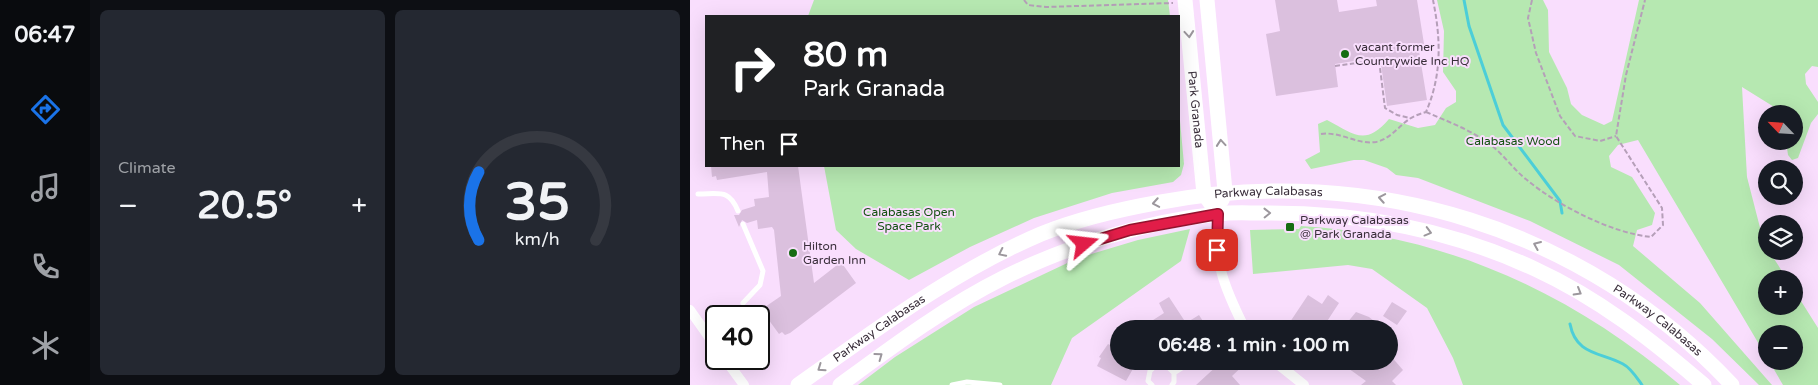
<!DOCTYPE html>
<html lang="en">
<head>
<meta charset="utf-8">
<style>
	body { margin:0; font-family:"Varela Round",sans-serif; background:#242831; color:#f1f3f6; height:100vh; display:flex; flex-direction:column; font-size:19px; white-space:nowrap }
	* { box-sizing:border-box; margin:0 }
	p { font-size:16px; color:#9ea1a6 }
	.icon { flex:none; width:28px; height:28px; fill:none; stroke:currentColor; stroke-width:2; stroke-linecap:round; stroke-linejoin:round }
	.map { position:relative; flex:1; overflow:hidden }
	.side { display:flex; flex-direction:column; gap:10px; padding:10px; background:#0d0f14; width:600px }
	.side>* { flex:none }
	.guide { position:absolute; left:15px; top:15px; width:475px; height:152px; border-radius:0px; box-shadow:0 5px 20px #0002; background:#202124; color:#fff; overflow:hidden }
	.needle { width:32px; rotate:295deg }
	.buttons { position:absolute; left:1068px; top:105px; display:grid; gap:10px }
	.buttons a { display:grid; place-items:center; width:45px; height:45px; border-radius:50%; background:#171b24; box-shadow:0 5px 20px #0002; font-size:25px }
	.speed { position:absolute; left:15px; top:305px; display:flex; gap:10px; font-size:25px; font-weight:700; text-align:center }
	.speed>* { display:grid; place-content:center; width:65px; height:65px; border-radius:50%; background:#171b24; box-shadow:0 5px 20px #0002; line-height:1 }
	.speed .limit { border:2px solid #111; border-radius:8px; background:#fff; color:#111 }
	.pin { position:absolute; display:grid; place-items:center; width:42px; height:42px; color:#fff; margin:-21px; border-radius:10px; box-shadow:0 2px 8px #0006 }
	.me { position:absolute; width:55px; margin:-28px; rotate:73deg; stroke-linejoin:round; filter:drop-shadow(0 0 4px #0008) }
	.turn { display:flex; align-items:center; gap:18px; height:105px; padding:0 15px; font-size:22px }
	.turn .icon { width:65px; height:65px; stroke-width:2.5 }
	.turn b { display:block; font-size:35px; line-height:42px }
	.then { display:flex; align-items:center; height:48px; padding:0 15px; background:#0003; gap:10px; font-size:19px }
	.big { font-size:38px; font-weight:800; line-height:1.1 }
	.side .widget { flex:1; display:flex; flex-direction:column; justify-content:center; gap:8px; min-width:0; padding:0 18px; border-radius:8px; background:#242831 }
	.side .dial { align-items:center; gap:0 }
	.dial svg { height:130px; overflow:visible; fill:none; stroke:#363941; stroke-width:7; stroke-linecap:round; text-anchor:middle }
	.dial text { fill:#f1f3f6; stroke:none }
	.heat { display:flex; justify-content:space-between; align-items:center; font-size:28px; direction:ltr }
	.side .tiles { flex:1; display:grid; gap:10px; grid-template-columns:repeat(2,1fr) }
	.trip { position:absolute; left:420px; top:320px; width:288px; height:50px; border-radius:25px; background:#171b24; box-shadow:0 5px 20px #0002; font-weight:800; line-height:50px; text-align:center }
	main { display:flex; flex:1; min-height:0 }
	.dock { display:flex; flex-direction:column; width:90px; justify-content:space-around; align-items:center; background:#090b0e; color:#9ea1a6 }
	.dock .icon { width:35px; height:35px }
	.dock .current { color:#1a73e8 }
	.dock b { font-size:22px; color:#f1f3f6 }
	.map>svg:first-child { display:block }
	.green { fill:#b6e8b1 }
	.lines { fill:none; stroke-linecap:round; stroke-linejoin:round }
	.stream { stroke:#4cced8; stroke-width:3 }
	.building { fill:#dbc0de }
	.path { stroke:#b59fb8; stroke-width:2; stroke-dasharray:5 2.5; stroke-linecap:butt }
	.lane { stroke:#fff; stroke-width:5 }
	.street { stroke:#fff; stroke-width:10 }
	.secondary { stroke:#fff; stroke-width:15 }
	.oneway { stroke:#9c979d }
	.route-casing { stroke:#92132f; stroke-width:12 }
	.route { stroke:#e11d48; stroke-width:9 }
	.poi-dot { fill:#166c13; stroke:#f9defd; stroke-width:2 }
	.labels { text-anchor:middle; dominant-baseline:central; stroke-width:4; stroke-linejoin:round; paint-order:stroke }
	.poi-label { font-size:12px; fill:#3a2f3b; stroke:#f9defd; text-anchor:start }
	.street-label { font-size:12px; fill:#3a2f3b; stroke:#f9defd }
	.park-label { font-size:12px; fill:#145212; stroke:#f9defd }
</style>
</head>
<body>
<main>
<nav class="dock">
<b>06:47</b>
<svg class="icon current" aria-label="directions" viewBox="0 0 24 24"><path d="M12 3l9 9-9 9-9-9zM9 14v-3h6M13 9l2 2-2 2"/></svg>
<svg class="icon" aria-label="music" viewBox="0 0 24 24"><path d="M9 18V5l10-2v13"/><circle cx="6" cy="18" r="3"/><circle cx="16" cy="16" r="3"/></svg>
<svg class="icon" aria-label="phone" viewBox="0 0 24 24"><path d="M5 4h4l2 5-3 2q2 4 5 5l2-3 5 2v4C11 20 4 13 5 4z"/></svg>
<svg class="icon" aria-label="climate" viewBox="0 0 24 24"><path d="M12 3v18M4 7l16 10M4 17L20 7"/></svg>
</nav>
<section class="side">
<div class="tiles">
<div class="widget"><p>Climate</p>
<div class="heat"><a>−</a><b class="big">20.5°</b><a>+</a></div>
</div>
<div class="widget dial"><svg viewBox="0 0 100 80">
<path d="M14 69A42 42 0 1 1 86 69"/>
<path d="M14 69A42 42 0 0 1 14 27" stroke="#1a73e8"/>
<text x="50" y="56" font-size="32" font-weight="700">35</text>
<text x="50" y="72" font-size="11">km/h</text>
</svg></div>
</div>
</section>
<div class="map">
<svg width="1128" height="385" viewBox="0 0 1128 385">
	<rect width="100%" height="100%" fill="#f9defd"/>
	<path class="green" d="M124,0h354l2,16h-362z
		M747,0h106l5,10 1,42 18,36 4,16 11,11 22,10 8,-4 27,-121h179v67l-6,-1 -7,8 1,10 12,18v12l-7,9 -13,35 -6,2 -4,-5 -2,-14h8v-27h-14l-1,-4 -37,-23 5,90 19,74h3l18,28h-21v27h28v-16l24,38v57h-35l-14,-24h25v-27h-28v22l-128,-216 -20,5 -9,11 2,11 21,10 23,36 -3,12 -15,5 -4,16 67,57 72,82h-13l-47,-46 -93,-74 -89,-44 -112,-43 -22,-3 -9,-7 -23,-8h-10l-43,9 -6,-9 15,-8 -2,-28 9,-4c27,14 38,27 62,-1l29,9 17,-3 11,-17 10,-6v-11l-13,-19 1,-41z
		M489,110l5,54 -3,11 -8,7 -61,11 -78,25 -64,29 -61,33 -53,-31 -20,-19 -12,-64h355z
		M611,226c144,9 269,66 379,159h-217l-10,-27 -26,-50 -55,-39 -24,-4 -95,9 -3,-44 49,-1z
		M500,229l-9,32 -109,77 -21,47h-193l37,-28 79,-50 104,-49 60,-18z"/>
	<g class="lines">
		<path class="stream" d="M774,0l5,26 34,99 57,76 2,12
			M880,324c6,31 30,28 53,40 8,4 14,14 19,21"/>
	</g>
	<path class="building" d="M585,0h62l2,12 38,-6 -1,-6h41l8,50 -6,1 8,49 -40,6 -7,-49 -45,7 3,23 -62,9 -10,-62 14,-3z
		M21,166h87l16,117 27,-21 15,21 -66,50 -5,2 -3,-3 -3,2 -16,-22 4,-1 -2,-4 16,-11 -7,-66 -2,-3 -14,2 -1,-9 -10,3 -5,-3 -3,7 -5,-12h5l3,-5 13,-4 -1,-7 15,-2 -2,-25 -50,8 -1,-4 -4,1z
		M618,295l14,9 6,-9 11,8 -17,26h-29l-5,-4z
		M479,297l17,26 13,-8 9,14h-54l-4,-7 14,-9 -5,-10z
		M702,302l15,9 -10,14 -14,-9z
		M666,312l13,5 15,12h-42z
		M418,344l11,5v12h12l-2,3 5,3 -8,14 -29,-15 4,-8 -2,-1z
		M699,354l14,16 -11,11 4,4h-35l5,-4 -28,-20h51z
		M541,361h17l-16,15 8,9h-44l23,-21h3l2,3z"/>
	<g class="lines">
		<path class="path" d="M334,0l4,5 18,2 127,-4
			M842,0l-4,18 8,35 24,63 15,20 25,5 16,-5
			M645,66l44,-6 6,48 12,7 13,3
			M736,112c21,9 47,19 65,33 13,10 23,25 36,35 30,25 84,53 124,57l12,-12 -1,-17 -46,-72 10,-61 19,-75
			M631,134c19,-3 36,11 55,8 14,-3 21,-14 32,-22 5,-4 12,-6 18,-8 16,-37 15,-73 7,-112"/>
		<path class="lane" d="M8,194c22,0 31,-5 40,17
			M53,303l17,-18 3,-14 -20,-47
			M484,373l19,-12
			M262,385l15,-3 33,3
			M462,385l-4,-4 2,-10 6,-6h10l8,8v9l-2,3"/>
		<path class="street" d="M528,214c-6,45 7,75 27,115
			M0,310l26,37
			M35,359l19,26
			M584,361l30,24"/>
		<g class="secondary">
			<path id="s1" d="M495,0l19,194 14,20"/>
			<path d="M517,0l18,191 -3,9"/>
			<path id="s2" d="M108,385c78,-55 154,-113 243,-151 37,-15 80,-25 120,-32 210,-39 424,26 571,183"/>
			<path d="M150,385c53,-39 105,-78 163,-107 64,-32 144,-57 215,-64 14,-2 29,-1 43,-1 94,-1 188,16 274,56 63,29 117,71 169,116"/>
		</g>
	</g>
	<defs><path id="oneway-chevron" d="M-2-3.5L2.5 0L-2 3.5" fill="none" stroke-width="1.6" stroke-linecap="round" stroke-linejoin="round" transform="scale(1.25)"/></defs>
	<g class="oneway">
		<use href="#oneway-chevron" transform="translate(499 34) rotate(85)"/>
		<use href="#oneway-chevron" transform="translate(531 143) rotate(-95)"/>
		<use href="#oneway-chevron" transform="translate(692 198) rotate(-170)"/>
		<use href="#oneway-chevron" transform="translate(466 203) rotate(170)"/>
		<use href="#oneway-chevron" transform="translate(577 213) rotate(-1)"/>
		<use href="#oneway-chevron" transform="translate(738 232) rotate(15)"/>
		<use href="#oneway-chevron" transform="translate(847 245) rotate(-157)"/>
		<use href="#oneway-chevron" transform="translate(312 253) rotate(154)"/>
		<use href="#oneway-chevron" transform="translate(888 292) rotate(30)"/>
		<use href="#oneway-chevron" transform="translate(189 356) rotate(-36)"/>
		<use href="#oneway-chevron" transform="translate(131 368) rotate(145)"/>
	</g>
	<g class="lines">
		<g class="route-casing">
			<path id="route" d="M394,244l46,-14 88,-16 -1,36"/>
		</g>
		<use href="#route" class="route"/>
	</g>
	<g class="poi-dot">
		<circle cx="655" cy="54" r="5"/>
		<rect x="595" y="222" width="10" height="10" rx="2.5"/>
		<circle cx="103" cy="253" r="5"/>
	</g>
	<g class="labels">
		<g class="poi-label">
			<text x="665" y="47">vacant former<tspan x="665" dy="14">Countrywide Inc HQ</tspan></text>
			<text x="610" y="220">Parkway Calabasas<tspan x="610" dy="14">@ Park Granada</tspan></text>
			<text x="113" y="246">Hilton<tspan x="113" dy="14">Garden Inn</tspan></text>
		</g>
		<g class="street-label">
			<text stroke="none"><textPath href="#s1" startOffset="110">Park Granada</textPath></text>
			<text stroke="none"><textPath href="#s2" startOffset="519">Parkway Calabasas</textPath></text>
			<text stroke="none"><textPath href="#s2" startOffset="938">Parkway Calabasas</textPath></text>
			<text stroke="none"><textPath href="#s2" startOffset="99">Parkway Calabasas</textPath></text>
		</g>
		<g class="park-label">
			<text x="823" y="141">Calabasas Wood</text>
			<text x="219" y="212">Calabasas Open<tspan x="219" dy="14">Space Park</tspan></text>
		</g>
	</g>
</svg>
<div class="buttons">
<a><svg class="needle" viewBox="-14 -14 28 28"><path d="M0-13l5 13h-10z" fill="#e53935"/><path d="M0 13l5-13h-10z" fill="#9ea1a6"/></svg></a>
<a><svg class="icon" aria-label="search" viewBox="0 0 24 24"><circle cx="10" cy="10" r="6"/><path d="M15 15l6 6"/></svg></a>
<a><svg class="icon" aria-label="layers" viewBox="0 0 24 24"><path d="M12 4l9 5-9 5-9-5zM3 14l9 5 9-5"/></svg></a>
<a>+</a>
<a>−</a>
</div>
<div class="speed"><div class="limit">40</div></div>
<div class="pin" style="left:527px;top:250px;background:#d93025"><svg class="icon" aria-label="arrive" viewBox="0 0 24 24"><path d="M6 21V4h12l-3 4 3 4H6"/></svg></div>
<svg class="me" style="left:394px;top:244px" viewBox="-20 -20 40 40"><path d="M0-17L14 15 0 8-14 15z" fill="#e11d48" stroke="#fff" stroke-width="4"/></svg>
<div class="trip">06:48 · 1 min · 100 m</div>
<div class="guide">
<div class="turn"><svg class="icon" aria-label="right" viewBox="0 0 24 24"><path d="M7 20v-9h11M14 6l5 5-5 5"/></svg><div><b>80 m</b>Park Granada</div></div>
<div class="then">Then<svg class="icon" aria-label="arrive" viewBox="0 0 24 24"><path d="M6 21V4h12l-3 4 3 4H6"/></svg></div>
</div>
</div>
</main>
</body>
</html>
